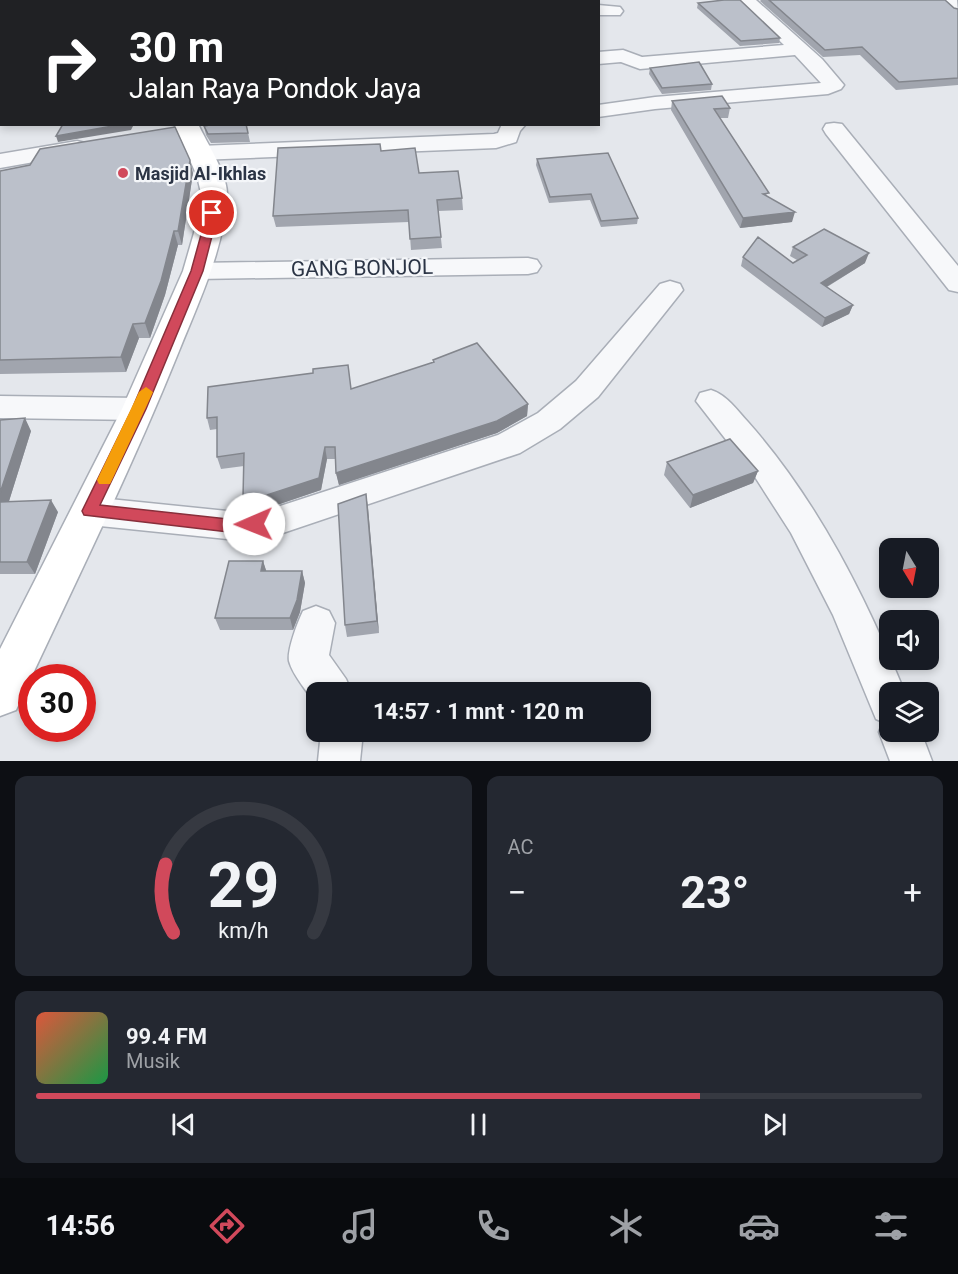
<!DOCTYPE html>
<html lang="id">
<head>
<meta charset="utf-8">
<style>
	body { margin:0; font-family:Roboto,sans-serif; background:#242831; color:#f1f3f6; height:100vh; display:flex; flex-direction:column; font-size:22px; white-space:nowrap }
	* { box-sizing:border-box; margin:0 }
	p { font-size:20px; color:#9ea1a6 }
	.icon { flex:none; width:33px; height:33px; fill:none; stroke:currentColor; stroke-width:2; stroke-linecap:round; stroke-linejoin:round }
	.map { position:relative; height:761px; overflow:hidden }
	.sheet { display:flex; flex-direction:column; gap:15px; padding:15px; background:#0d0f14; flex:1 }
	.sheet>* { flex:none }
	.banner { position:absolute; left:0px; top:0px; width:600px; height:126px; box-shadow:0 3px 9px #0003; background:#202124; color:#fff; overflow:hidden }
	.needle { width:39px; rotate:170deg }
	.fabs { position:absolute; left:879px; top:538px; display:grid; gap:12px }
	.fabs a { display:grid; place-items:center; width:60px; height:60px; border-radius:12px; background:#171b24; box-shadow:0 3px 9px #0003; font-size:30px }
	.speed { position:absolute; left:18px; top:664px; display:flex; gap:12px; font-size:30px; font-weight:700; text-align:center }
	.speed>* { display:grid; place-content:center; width:78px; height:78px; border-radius:50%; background:#171b24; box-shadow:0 3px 9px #0003; line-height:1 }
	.speed .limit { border:9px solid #d22; background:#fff; color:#111 }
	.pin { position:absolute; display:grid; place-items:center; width:51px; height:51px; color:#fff; margin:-26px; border:3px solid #fff; border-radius:50%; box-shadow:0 2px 6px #0007 }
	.me { position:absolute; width:66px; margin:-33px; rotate:269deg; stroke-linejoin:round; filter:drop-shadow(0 0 4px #0008) }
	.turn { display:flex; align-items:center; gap:21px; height:126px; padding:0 30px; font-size:27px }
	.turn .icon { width:78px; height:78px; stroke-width:2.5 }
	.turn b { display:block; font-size:42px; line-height:51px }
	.big { font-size:45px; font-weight:700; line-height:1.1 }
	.sheet .tile { flex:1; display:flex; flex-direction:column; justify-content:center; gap:9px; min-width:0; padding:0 21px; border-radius:12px; background:#242831 }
	.sheet .dial { align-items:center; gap:0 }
	.dial svg { height:156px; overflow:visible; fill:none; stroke:#363941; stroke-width:7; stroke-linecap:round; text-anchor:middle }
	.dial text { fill:#f1f3f6; stroke:none }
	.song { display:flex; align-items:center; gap:18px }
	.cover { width:72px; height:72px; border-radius:9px; background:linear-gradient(135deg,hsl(10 70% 55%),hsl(140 70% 35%)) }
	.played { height:6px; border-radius:3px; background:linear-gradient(90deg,#d1495b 75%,#363941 75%) }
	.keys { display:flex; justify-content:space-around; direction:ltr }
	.heat { display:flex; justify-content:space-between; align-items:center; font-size:33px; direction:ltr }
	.sheet .tiles { flex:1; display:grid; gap:15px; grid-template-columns:1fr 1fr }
	.tile:last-child { grid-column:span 2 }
	.trip { position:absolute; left:306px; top:682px; width:345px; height:60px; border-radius:12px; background:#171b24; box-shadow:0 3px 9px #0003; font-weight:700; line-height:60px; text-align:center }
	.tab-bar { display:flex; height:96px; justify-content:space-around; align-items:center; background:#090b0e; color:#9ea1a6 }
	.tab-bar .icon { width:42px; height:42px }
	.tab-bar .on { color:#d1495b }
	.tab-bar b { font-size:27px; color:#f1f3f6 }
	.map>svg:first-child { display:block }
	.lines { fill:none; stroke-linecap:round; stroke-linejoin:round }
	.street-casing { stroke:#a9aeb7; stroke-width:3 }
	.secondary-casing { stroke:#a9aeb7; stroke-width:3 }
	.street { fill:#f7f8fa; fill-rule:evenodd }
	.secondary { fill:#fff; fill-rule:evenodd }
	.wall { fill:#a1a5ae }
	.shaded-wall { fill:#83868d }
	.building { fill:#bbc0ca; stroke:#83868d; stroke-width:1.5 }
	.route { fill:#d1495b; stroke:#882f3b; stroke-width:1.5 }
	.slow { fill:#f59e0b }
	.poi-dot { fill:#d1495b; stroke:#f4f6f9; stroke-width:2 }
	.labels { text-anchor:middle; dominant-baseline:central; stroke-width:4.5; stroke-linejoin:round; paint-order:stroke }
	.far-poi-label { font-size:18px; font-weight:bold; fill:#2b3445; stroke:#f4f6f9; text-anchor:start }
	.street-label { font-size:21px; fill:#2b3445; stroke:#f4f6f9 }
</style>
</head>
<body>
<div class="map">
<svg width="958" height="761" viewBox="0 0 958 761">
	<rect width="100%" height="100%" fill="#e4e7ec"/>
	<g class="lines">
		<g class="street-casing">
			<path id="street" d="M737,0h19l66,59 22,26 -3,4 -13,5 -173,15 -57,8v-12l57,-8 166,-14 -26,-28 -155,14 -19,-7 -23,2v-12l25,-2 19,7 142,-12z
				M937,0h20l1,14 -6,-1z
				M598,5l22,2 3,4 -3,4h-22z
				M0,60h2v12h-2z
				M834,123l8,1 116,142v26l-9,-2 -123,-156 -3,-5 3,-5z
				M502,124h24l-6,7 -4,11 -20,6 -297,12 -8,-2 -3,-5 3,-5 8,-2 295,-12 4,-1z
				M77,141l8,2 3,5 -3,5 -85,15v-14z
				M528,258l9,2 4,6 -4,6 -9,2 -331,5 -9,-2 -4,-6 4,-6 9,-2z
				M670,281l10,3 3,6 -85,107 -38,32 -40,24 -249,84 -34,3 -147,-15 -12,-4 -5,-10 5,-10 12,-4 147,15 34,-3 227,-74 40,-22 38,-32 84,-97z
				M711,390c16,5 26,20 37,32 70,79 118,176 157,271h-15v39h31l11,29h-42l-11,-29 4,-10 -7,-3 -43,-104 -42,-82 -36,-56 -59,-76 4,-8z
				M0,396l139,2 11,3 4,8 -4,8 -11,3 -139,-2z
				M316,606l13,5 6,12 -6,32 17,24 6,14h-36v12c-8,-13 -23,-29 -27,-44 -2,-11 9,-40 14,-50z
				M321,732h42l-3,29h-42z"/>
		</g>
		<g class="secondary-casing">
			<path id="secondary" d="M177,0h18l-19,2z
				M174,124h24c9,19 30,51 29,71 -3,55 -28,106 -48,156 -49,122 -108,240 -163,359l-16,6v-67l122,-240 61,-138 11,-38 7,-40 -4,-17z"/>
		</g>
		<use href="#street" class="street"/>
		<use href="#secondary" class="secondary"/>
	</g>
	<path class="wall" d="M426,0h138v2h-137z
		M761,0h184l9,8 4,1v76l-62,5 -36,-35 -37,2 -63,-56z
		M698,3l82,35 -1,5 -39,3 -43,-38z
		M650,68l62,16 -1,6 -49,4 -13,-20z
		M672,101l58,7 -2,10h-9l49,79 24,25 -52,6 -69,-118z
		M204,126l43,2 3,14 -39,1 -5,-8z
		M381,151l81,47 1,12 -25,1 4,37 -31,2 -2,-28 -133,5 -3,-11z
		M537,159l101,59 -1,6 -36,3 -11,-27 -41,3 -13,-38z
		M0,171l193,2 -11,72h-4l-13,50 -15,43h-11l-13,34 -126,2z
		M793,247l72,16 -38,24 26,18 -4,9 -27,13 -81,-61 2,-9 50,6 4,-3 -7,-4z
		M433,360l95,44 -1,12 -30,17 -158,52 -3,-12v-14h-9l-6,31 -50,17 -24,2 -4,-12 1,-31 -23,3 -4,-12v-28l-7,1 -3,-12 144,-29 82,-26z
		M0,420l31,11 -22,70 49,11 -23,62h-35z
		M667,462l91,9 -5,12 -63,25 -26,-33z
		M366,494l13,139 -32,4 -2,-12z
		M263,561l3,10h36l3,12 -5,29 -7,18h-73l-5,-12z"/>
	<path class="shaded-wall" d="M124,124h10l-3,6 -73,12 -2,-6z
		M190,160l3,13 -11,72 -4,-14z
		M795,212l-3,10 -52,6 3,-10z
		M174,231l4,14 -13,50 -15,43 -5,-15z
		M869,253l-4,10 -47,29 3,-9z
		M853,305l-4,9 -27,13 3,-9z
		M133,324l6,14 -13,34 -5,-15z
		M528,404l-1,12 -30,17 -158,52 -3,-12z
		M25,418l6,13 -26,83 -5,-8v-13z
		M325,447l2,12 -6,31 -50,17 -4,-12z
		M758,471l-5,12 -63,25 3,-13z
		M366,494l2,13 11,126 -2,-12z
		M51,500l7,12 -23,62 -8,-12z
		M263,561l4,12 -6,-2z
		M302,571l3,12 -5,29 -7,18 -3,-12z"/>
	<path class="building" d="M434,0h29v2h-27v-2z
		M524,0h40v2h-40z
		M724,0h16l40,38 -39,3 -43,-38z
		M769,0h176l9,8 4,1v69l-59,4 -37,-35 -37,3z
		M699,62l13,22 -50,4 -12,-20z
		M722,96l8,12 -16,1 55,84 -6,1 32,18 -52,6 -71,-117z
		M63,124h61l-68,12z
		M216,124h30l2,9 -40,1 -4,-8z
		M175,127l15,33 -12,71h-4l-13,50 -16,42 -12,1 -12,33 -121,3v-189l30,-6 10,-16z
		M380,144l1,7 34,-3 4,25 39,-2 4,27 -25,2 4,37 -31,2 -2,-29 -135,6 5,-68z
		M608,153l30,65 -37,3 -10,-27 -41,3 -13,-38z
		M824,229l45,24 -48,30 32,22 -28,13 -82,-61 15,-20 35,26 14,-8 -14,-8z
		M477,343l51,61 -31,17 -161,52 -1,-26h-10l-6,31 -52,17 -24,2 1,-44 -27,4v-40l-10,1 1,-31 105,-14v-4l35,-4 3,24 83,-27 -1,-2z
		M25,418l-25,75v-73z
		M730,439l28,32 -65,24 -26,-33z
		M366,494l11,127 -32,4 -7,-121z
		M51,500l-24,62h-27v-60z
		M229,561h34l-2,10h41l-5,29 -7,18h-75z"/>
	<path class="route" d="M212,210l6,3 -15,58 -57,138 -46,96 137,15 17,-2 6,2 2,4 -2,5 -23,4 -153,-18 -2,-4 50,-102 59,-138 16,-58z"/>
	<path class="slow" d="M146,387l7,5 -41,88 -2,4h-11l-2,-4 42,-88z"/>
	<circle class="poi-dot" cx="123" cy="173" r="6"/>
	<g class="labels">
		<g class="far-poi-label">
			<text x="135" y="173">Masjid Al-Ikhlas</text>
		</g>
		<g class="street-label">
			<text transform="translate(362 268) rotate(-1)">GANG BONJOL</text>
		</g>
	</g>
</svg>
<div class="fabs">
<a><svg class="needle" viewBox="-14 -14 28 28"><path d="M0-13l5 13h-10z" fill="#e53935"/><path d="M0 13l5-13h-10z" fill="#9ea1a6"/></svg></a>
<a><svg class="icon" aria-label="sound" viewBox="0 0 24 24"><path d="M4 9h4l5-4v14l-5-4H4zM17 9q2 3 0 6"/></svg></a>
<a><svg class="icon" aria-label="layers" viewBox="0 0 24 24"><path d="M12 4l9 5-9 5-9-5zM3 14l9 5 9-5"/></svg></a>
</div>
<div class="speed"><div class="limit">30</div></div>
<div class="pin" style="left:212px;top:213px;background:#d93025"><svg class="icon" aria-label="arrive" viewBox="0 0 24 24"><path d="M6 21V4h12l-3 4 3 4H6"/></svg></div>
<svg class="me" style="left:254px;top:524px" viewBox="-20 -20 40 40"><circle r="19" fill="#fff"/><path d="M0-13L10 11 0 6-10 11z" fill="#d1495b"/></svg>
<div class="trip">14:57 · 1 mnt · 120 m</div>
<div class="banner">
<div class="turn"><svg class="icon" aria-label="right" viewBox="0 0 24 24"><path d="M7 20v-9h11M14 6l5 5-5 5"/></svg><div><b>30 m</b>Jalan Raya Pondok Jaya</div></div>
</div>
</div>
<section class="sheet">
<div class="tiles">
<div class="tile dial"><svg viewBox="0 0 100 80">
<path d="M14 69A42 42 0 1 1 86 69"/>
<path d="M14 69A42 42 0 0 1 10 34" stroke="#d1495b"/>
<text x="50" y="56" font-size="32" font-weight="700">29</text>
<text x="50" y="72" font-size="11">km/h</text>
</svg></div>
<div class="tile"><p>AC</p>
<div class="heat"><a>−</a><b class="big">23°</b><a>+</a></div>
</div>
<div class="tile">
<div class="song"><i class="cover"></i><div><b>99.4 FM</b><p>Musik</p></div></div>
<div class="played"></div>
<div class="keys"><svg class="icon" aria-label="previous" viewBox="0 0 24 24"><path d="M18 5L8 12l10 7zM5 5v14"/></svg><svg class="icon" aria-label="pause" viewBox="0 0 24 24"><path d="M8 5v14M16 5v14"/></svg><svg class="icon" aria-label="next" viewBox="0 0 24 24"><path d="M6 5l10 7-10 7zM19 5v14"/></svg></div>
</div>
</div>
</section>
<nav class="tab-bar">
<b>14:56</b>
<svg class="icon on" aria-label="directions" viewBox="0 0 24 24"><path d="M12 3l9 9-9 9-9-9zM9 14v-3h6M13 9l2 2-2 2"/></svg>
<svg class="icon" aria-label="music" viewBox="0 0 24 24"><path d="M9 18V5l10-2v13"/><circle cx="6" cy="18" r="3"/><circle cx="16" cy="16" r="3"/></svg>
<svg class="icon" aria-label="phone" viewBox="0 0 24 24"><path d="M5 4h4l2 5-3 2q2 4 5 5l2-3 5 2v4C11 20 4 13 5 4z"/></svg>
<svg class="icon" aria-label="climate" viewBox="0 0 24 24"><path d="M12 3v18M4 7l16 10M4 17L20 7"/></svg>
<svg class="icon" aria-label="car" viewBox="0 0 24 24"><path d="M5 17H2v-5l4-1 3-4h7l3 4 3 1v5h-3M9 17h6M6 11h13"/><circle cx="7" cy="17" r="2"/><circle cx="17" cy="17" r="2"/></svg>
<svg class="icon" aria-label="filters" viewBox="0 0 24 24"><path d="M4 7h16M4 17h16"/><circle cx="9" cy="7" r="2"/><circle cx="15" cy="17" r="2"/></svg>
</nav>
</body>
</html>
